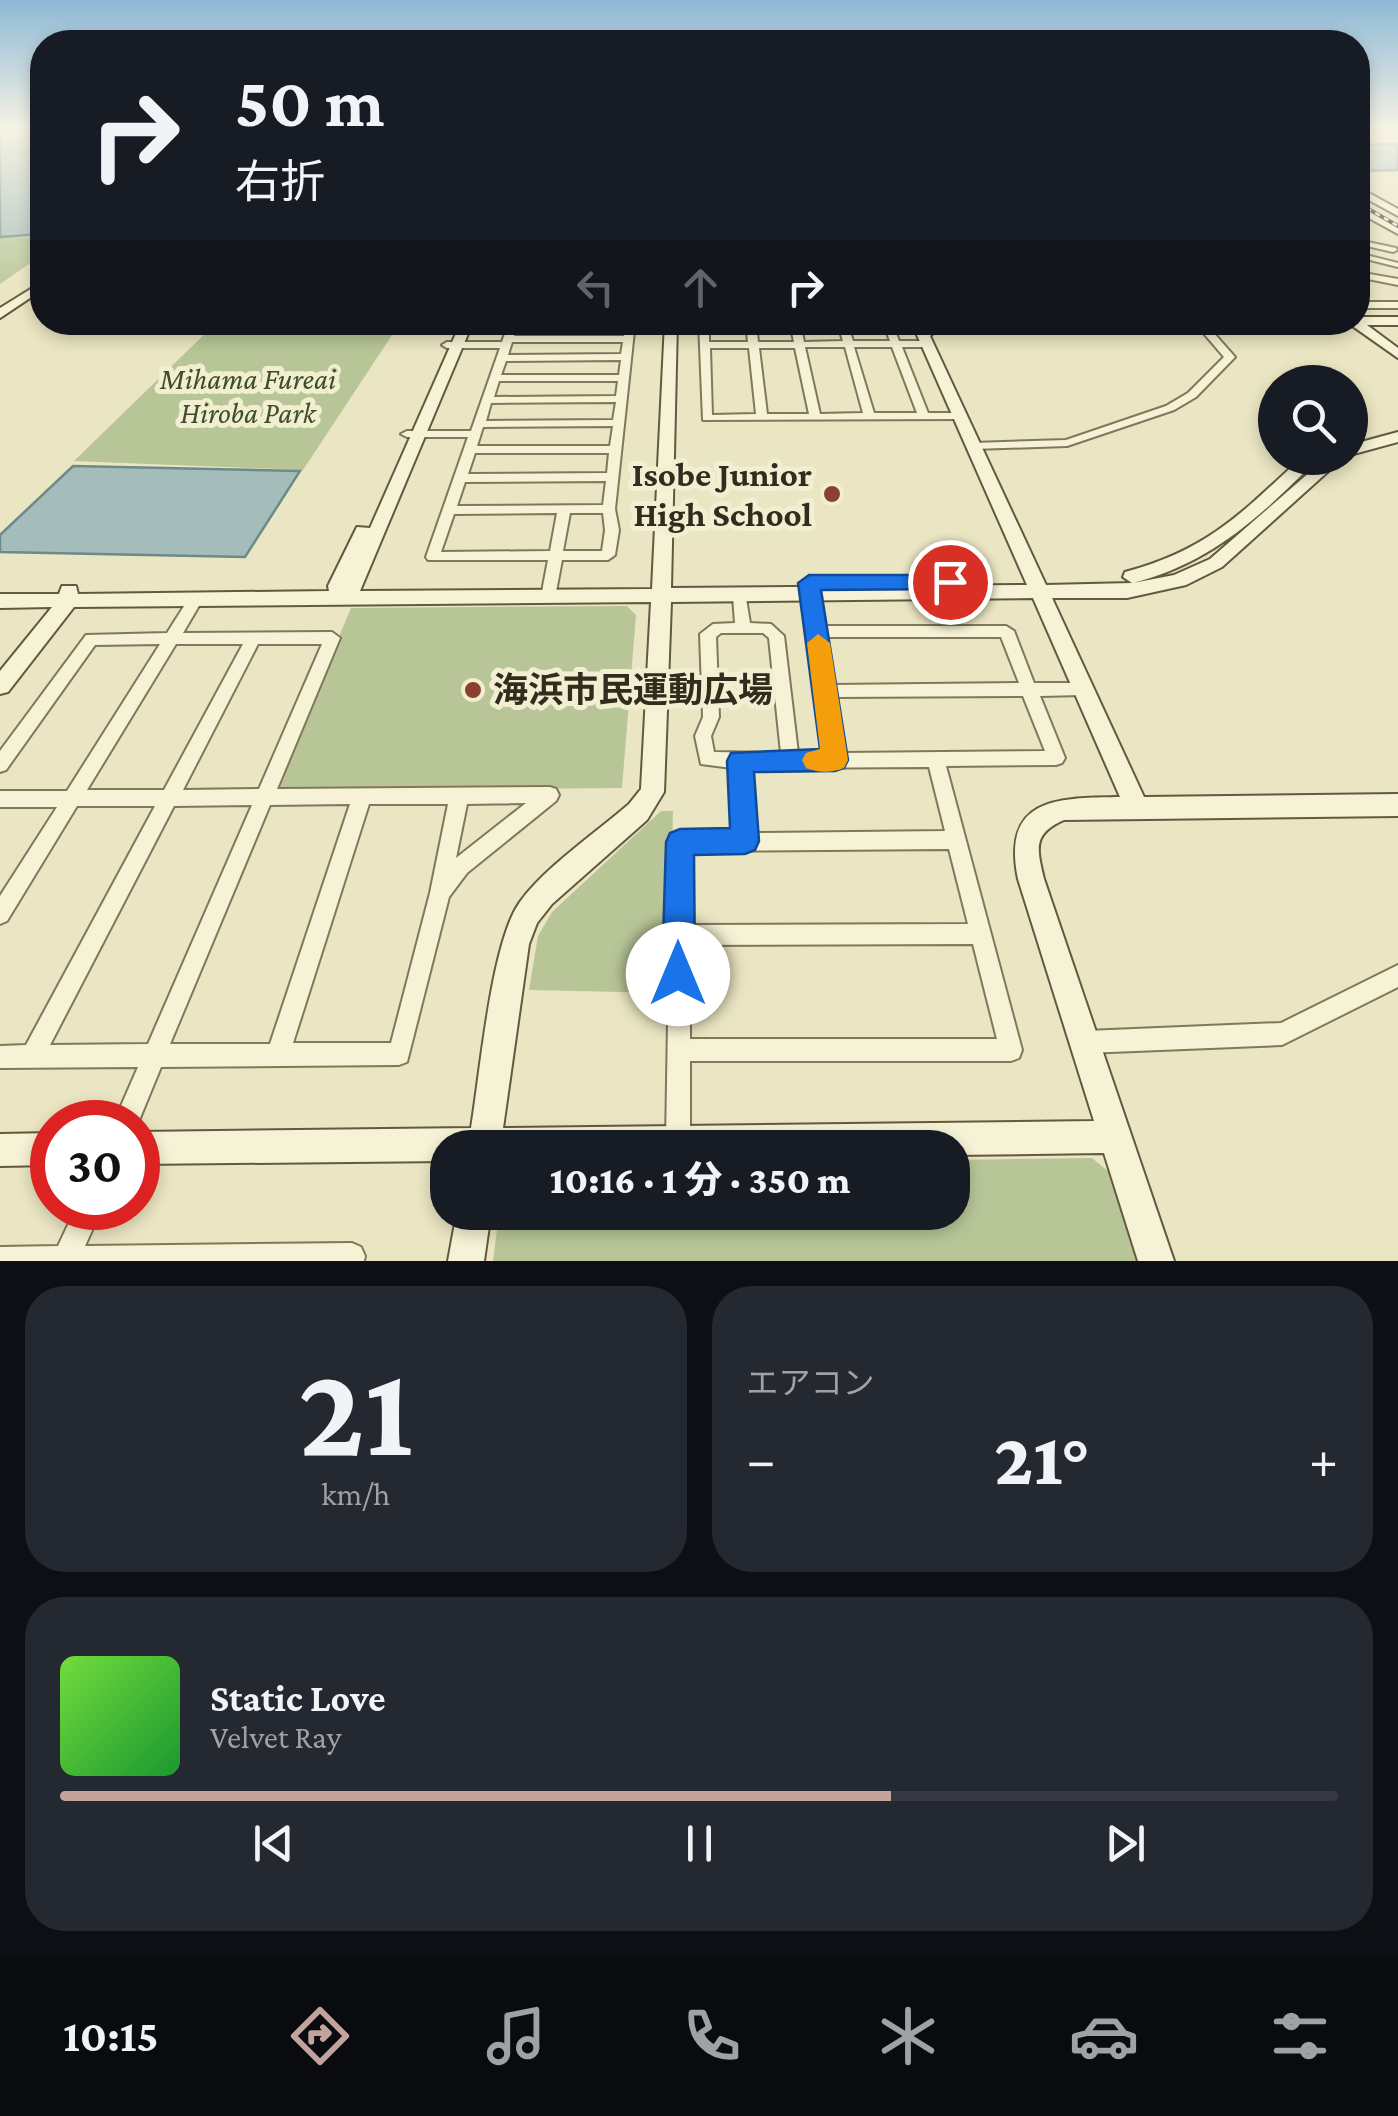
<!DOCTYPE html>
<html lang="ja">
<head>
<meta charset="utf-8">
<style>
	body { margin:0; font-family:"Crimson Pro","Noto Sans JP",serif; background:#242831; color:#f1f3f6; height:100vh; display:flex; flex-direction:column; font-size:38px; white-space:nowrap }
	* { box-sizing:border-box; margin:0 }
	p { font-size:32px; color:#9ea1a6 }
	.icon { flex:none; width:55px; height:55px; fill:none; stroke:currentColor; stroke-width:2; stroke-linecap:round; stroke-linejoin:round }
	.map { position:relative; height:1261px; overflow:hidden }
	.side { display:flex; flex-direction:column; gap:25px; padding:25px; background:#0d0f14; flex:1 }
	.side>* { flex:none }
	.top-card { position:absolute; left:30px; top:30px; width:1340px; height:305px; border-radius:40px; box-shadow:0 5px 15px #0003; background:#171b24; color:#f1f3f6; overflow:hidden }
	.controls { position:absolute; left:1258px; top:365px; display:grid; gap:20px }
	.controls a { display:grid; place-items:center; width:110px; height:110px; border-radius:50%; background:#171b24; box-shadow:0 5px 15px #0003; font-size:50px }
	.speed { position:absolute; left:30px; top:1100px; display:flex; gap:20px; font-size:50px; font-weight:700; text-align:center }
	.speed>* { display:grid; place-content:center; width:130px; height:130px; border-radius:50%; background:#171b24; box-shadow:0 5px 15px #0003; line-height:1 }
	.speed .limit { border:15px solid #d22; background:#fff; color:#111 }
	.pin { position:absolute; display:grid; place-items:center; width:85px; height:85px; color:#fff; margin:-42px; border:5px solid #fff; border-radius:50%; box-shadow:0 2px 10px #0007 }
	.me { position:absolute; width:110px; margin:-55px; rotate:0deg; stroke-linejoin:round; filter:drop-shadow(0 0 8px #0008) }
	.turn { display:flex; align-items:center; gap:35px; height:210px; padding:0 40px; font-size:45px }
	.turn .icon { width:130px; height:130px; stroke-width:2.5 }
	.turn b { display:block; font-size:70px; line-height:85px }
	.lanes { display:flex; align-items:center; height:95px; padding:0 40px; background:#0003; justify-content:center; gap:50px; direction:ltr }
	.lanes .off { opacity:.35 }
	.big { font-size:75px; font-weight:800; line-height:1.1 }
	.side .widget { flex:1; display:flex; flex-direction:column; justify-content:center; gap:15px; min-width:0; padding:0 35px; border-radius:40px; background:#242831 }
	.side .dial { align-items:center; gap:0 }
	.dial b { font-size:130px; line-height:1 }
	.song { display:flex; align-items:center; gap:30px }
	.cover { width:120px; height:120px; border-radius:15px; background:linear-gradient(135deg,hsl(100 70% 55%),hsl(130 70% 35%)) }
	.played { height:10px; border-radius:5px; background:linear-gradient(90deg,#c4a29d 65%,#363941 65%) }
	.keys { display:flex; justify-content:space-around; direction:ltr }
	.heat { display:flex; justify-content:space-between; align-items:center; font-size:55px; direction:ltr }
	.side .tiles { flex:1; display:grid; gap:25px; grid-template-columns:1fr 1fr }
	.widget:last-child { grid-column:span 2 }
	.trip { position:absolute; left:430px; top:1130px; width:540px; height:100px; border-radius:40px; background:#171b24; box-shadow:0 5px 15px #0003; font-weight:800; line-height:100px; text-align:center }
	.dock { display:flex; height:160px; justify-content:space-around; align-items:center; background:#090b0e; color:#9ea1a6 }
	.dock .icon { width:70px; height:70px }
	.dock .selected { color:#c4a29d }
	.dock b { font-size:45px; color:#f1f3f6 }
	.map>svg:first-child { display:block }
	.green { fill:#b8c697 }
	.water { fill:#a4bdba; stroke:#6c8a88; stroke-width:2.5 }
	.lines { fill:none; stroke-linecap:round; stroke-linejoin:round }
	.street-casing { stroke:#82775b; stroke-width:4 }
	.secondary-casing { stroke:#64583e; stroke-width:4 }
	.street { fill:#f5f2d5; fill-rule:evenodd }
	.secondary { fill:#f5f2d5; fill-rule:evenodd }
	.rail-casing { stroke:#332c1e; stroke-width:4 }
	.rail { stroke:#f2eed1; stroke-width:2.5; stroke-dasharray:5; stroke-linecap:butt }
	.route { fill:#1a73e8; stroke:#114b97; stroke-width:2.5 }
	.slow { fill:#f59e0b }
	.poi-dot { fill:#8c4030; stroke:#f2eed1; stroke-width:4 }
	.labels { text-anchor:middle; dominant-baseline:central; stroke-width:10; stroke-linejoin:round; paint-order:stroke }
	.far-park-label { font-size:30px; font-style:italic; fill:#3d4e26; stroke:#f2eed1 }
	.poi-label { font-size:35px; font-weight:bold; fill:#332c1e; stroke:#f2eed1; text-anchor:end }
</style>
</head>
<body>
<div class="map">
<svg width="1398" height="1261" viewBox="0 0 1398 1261">
	<rect width="100%" height="100%" fill="#eae5c2"/>
	<path class="green" d="M0,237l42,1v25l-13,1 -29,20z
		M217,322l183,1 -97,147 -229,-9z
		M627,606l9,9 -14,173 -342,3 -4,-4 75,-179z
		M661,811h12l-5,182 -139,-3 9,-54 14,-24z
		M1092,1158l17,14 27,89h-643l6,-48 453,-1 1,-52z"/>
	<path class="water" d="M0,129h42v105l-42,3z
		M1398,144v26l-40,1v-26z
		M73,466l227,5 -55,86 -245,-5v-17z"/>
	<g class="lines">
		<g class="street-casing">
			<path id="street" d="M1358,240l38,8 1,2 -4,2 -35,-8z
				M1358,253l40,10v4l-40,-10z
				M1358,272l40,7v6l-40,-8z
				M1358,302h40v6h-40z
				M509,322h10l-5,14h110l1,-14h10l-20,187 4,21 -4,25 -7,5h-46l-7,37 -7,5 -7,-5 7,-37h-120l-2,-3 42,-120h-61l-6,-3 6,-3h64l29,-83h-53l-5,-3 5,-3h55zM512,342h111l-2,12 -113,1zM621,360l-2,15h-118l5,-14zM499,381h119l-2,15 -122,1zM616,402l-3,18 -127,1 5,-18zM613,426l-3,20h-133l6,-19zM475,453h134l-2,20 -139,1zM606,481l-3,24 -146,1 8,-24zM557,513l-7,38 -109,1 13,-38zM570,513h33l2,17 -3,21h-39z
				M699,322h10v20h39l-2,-20h10l2,20h36l-4,-20h10l4,20 39,-1 -6,-19h10l6,19h37l-7,-19h9l7,19h27l5,3 -5,3h-24l26,66h32l6,3 -6,3 -257,1zM805,347h40l18,66 -43,1zM854,347h38l25,66h-43zM710,348h39l7,66 -44,1zM759,348h36l14,66h-42z
				M1194,322h10l31,35 -39,40 -22,13 -107,36 -94,3 -6,-3 6,-3 93,-3 100,-34 22,-13 36,-36z
				M809,578l7,5 7,43h183l8,5 20,52h49l6,2 2,4 -2,4 -6,2 -43,1 25,62 -3,5 -6,2 -110,1 76,284 -3,8 -8,3h-321v81l-2,6h-20l-2,-6 5,-300 2,-6 7,-3h55l-3,-65 -31,-4 -6,-28 8,-19 -3,-83 13,-10 22,-1 -2,-27 2,-4h10l5,31 21,1 13,12 14,117h27l-23,-170zM721,633h42l6,5 12,115 -67,-1 -3,-16 8,-19 -3,-80zM825,637h176l18,46 -187,2zM1023,696l22,55 -202,2 -9,-56zM929,767l16,64 -191,2 -5,-65zM949,849l19,75 -278,1 -1,-74zM973,944l24,95h-307v-94z
				M196,594l7,5 -20,34 149,-1 8,6 -63,151 273,-2 6,2 3,6 -3,6 -89,72 -18,24 -42,165 -8,3 -238,2 -23,56 -24,-1 24,-55 -138,1v-22l26,-1 129,-239h-78l-70,115 -7,3v-28l57,-89h-57v-16h67l93,-147 -65,1 -89,125 -6,2v-21l86,-116 81,-2 24,-38zM176,644h67l-79,146h-77zM258,644h64l-63,145 -76,1zM526,803l-70,55 11,-54zM350,804l-80,240h-100l100,-239zM369,804h79l-18,89 -39,150h-98zM252,805l-104,239 -98,1 124,-239z
				M1398,965v22l-116,58 -196,8 -8,-3 -3,-8 3,-8 8,-3 195,-8z
				M76,1208h26l-17,38 267,-3 9,4 4,9 -1,5h-364v-14l58,-1z"/>
		</g>
		<g class="secondary-casing">
			<path id="secondary" d="M1358,187l40,22v7l-40,-22z
				M1358,205l40,22v7l-40,-22z
				M42,282v8l-42,28v-10z
				M1358,317h40v8h-31l31,23v10l-47,-33 -2,-3h9z
				M461,322h12l-113,269 292,-2 13,-267h12l-6,266 356,-3 -110,-250 13,-13h210l-6,4 -195,2 -9,8 116,249 86,-2 -9,-6 2,-5c82,-22 116,-58 176,-114h17c-9,11 -22,22 -33,33 -46,44 -90,76 -152,92l41,-8 36,-16 116,-101h17l-121,109 -36,18 -59,13h-75l92,199 254,-3v22l-334,4c-32,14 -27,29 -20,59l130,382h-36l-34,-108 -152,2v-7h-504v13l-310,3v-32l333,-4c9,-53 20,-186 49,-226 24,-34 77,-70 109,-98l12,-15 10,-187 -577,5 -66,85 -8,2v-23l52,-64 -52,1v-14h59l3,-8h14l2,8 251,-3 -1,-5 29,-59 13,1zM1033,598l87,199c-62,1 -119,0 -102,82l76,242 -591,7 26,-184 8,-21 15,-19 95,-84 17,-28 7,-190z
				M1398,432v10l-48,13v-10z
				M52,1133v32l-52,1v-32z
				M457,1212h34l-7,49h-36z"/>
		</g>
		<use href="#street" class="street"/>
		<use href="#secondary" class="secondary"/>
		<g class="rail-casing">
			<path id="rail" d="M1358,203l40,23"/>
		</g>
		<use href="#rail" class="rail"/>
	</g>
	<linearGradient id="sky" x2="0" y2="1"><stop stop-color="#8db8d6"/><stop offset="0.42" stop-color="#f6f3e4"/><stop offset="1" stop-color="#f6f3e4" stop-opacity="0"/></linearGradient>
	<rect width="1398" height="305" fill="url(#sky)"/>
	<path class="route" d="M809,575h141l10,7 -10,7 -129,1 27,170 -4,8 -9,3 -81,1 5,69 -4,9 -10,4 -51,1 1,119 -5,11 -12,5 -11,-5 -5,-11 4,-132 4,-9 10,-4 50,-1 -3,-67 4,-8 89,-4 -22,-166z"/>
	<path class="slow" d="M818,634l12,9 18,117 -4,8c-13,5 -25,5 -38,0l-4,-8 4,-7 14,-4 -13,-106z"/>
	<g class="poi-dot">
		<circle cx="832" cy="494" r="10"/>
		<circle cx="473" cy="690" r="10"/>
	</g>
	<g class="labels">
		<g class="far-park-label">
			<text x="248" y="378">Mihama Fureai<tspan x="248" dy="34">Hiroba Park</tspan></text>
		</g>
		<g class="poi-label">
			<text x="812" y="474">Isobe Junior<tspan x="812" dy="40">High School</tspan></text>
			<text x="493" y="690" text-anchor="start">海浜市民運動広場</text>
		</g>
	</g>
</svg>
<div class="controls">
<a><svg class="icon" aria-label="search" viewBox="0 0 24 24"><circle cx="10" cy="10" r="6"/><path d="M15 15l6 6"/></svg></a>
</div>
<div class="speed"><div class="limit">30</div></div>
<div class="pin" style="left:950px;top:582px;background:#d93025"><svg class="icon" aria-label="arrive" viewBox="0 0 24 24"><path d="M6 21V4h12l-3 4 3 4H6"/></svg></div>
<svg class="me" style="left:678px;top:974px" viewBox="-20 -20 40 40"><circle r="19" fill="#fff"/><path d="M0-13L10 11 0 6-10 11z" fill="#1a73e8"/></svg>
<div class="trip">10:16 · 1 分 · 350 m</div>
<div class="top-card">
<div class="turn"><svg class="icon" aria-label="right" viewBox="0 0 24 24"><path d="M7 20v-9h11M14 6l5 5-5 5"/></svg><div><b>50 m</b>右折</div></div>
<div class="lanes"><svg class="icon off" aria-label="left" viewBox="0 0 24 24"><path d="M17 20v-9H6M10 6l-5 5 5 5"/></svg><svg class="icon off" aria-label="ahead" viewBox="0 0 24 24"><path d="M12 20V5M6 11l6-6 6 6"/></svg><svg class="icon" aria-label="right" viewBox="0 0 24 24"><path d="M7 20v-9h11M14 6l5 5-5 5"/></svg></div>
</div>
</div>
<section class="side">
<div class="tiles">
<div class="widget dial"><b>21</b><p>km/h</p></div>
<div class="widget"><p>エアコン</p>
<div class="heat"><a>−</a><b class="big">21°</b><a>+</a></div>
</div>
<div class="widget">
<div class="song"><i class="cover"></i><div><b>Static Love</b><p>Velvet Ray</p></div></div>
<div class="played"></div>
<div class="keys"><svg class="icon" aria-label="previous" viewBox="0 0 24 24"><path d="M18 5L8 12l10 7zM5 5v14"/></svg><svg class="icon" aria-label="pause" viewBox="0 0 24 24"><path d="M8 5v14M16 5v14"/></svg><svg class="icon" aria-label="next" viewBox="0 0 24 24"><path d="M6 5l10 7-10 7zM19 5v14"/></svg></div>
</div>
</div>
</section>
<nav class="dock">
<b>10:15</b>
<svg class="icon selected" aria-label="directions" viewBox="0 0 24 24"><path d="M12 3l9 9-9 9-9-9zM9 14v-3h6M13 9l2 2-2 2"/></svg>
<svg class="icon" aria-label="music" viewBox="0 0 24 24"><path d="M9 18V5l10-2v13"/><circle cx="6" cy="18" r="3"/><circle cx="16" cy="16" r="3"/></svg>
<svg class="icon" aria-label="phone" viewBox="0 0 24 24"><path d="M5 4h4l2 5-3 2q2 4 5 5l2-3 5 2v4C11 20 4 13 5 4z"/></svg>
<svg class="icon" aria-label="climate" viewBox="0 0 24 24"><path d="M12 3v18M4 7l16 10M4 17L20 7"/></svg>
<svg class="icon" aria-label="car" viewBox="0 0 24 24"><path d="M5 17H2v-5l4-1 3-4h7l3 4 3 1v5h-3M9 17h6M6 11h13"/><circle cx="7" cy="17" r="2"/><circle cx="17" cy="17" r="2"/></svg>
<svg class="icon" aria-label="filters" viewBox="0 0 24 24"><path d="M4 7h16M4 17h16"/><circle cx="9" cy="7" r="2"/><circle cx="15" cy="17" r="2"/></svg>
</nav>
</body>
</html>
